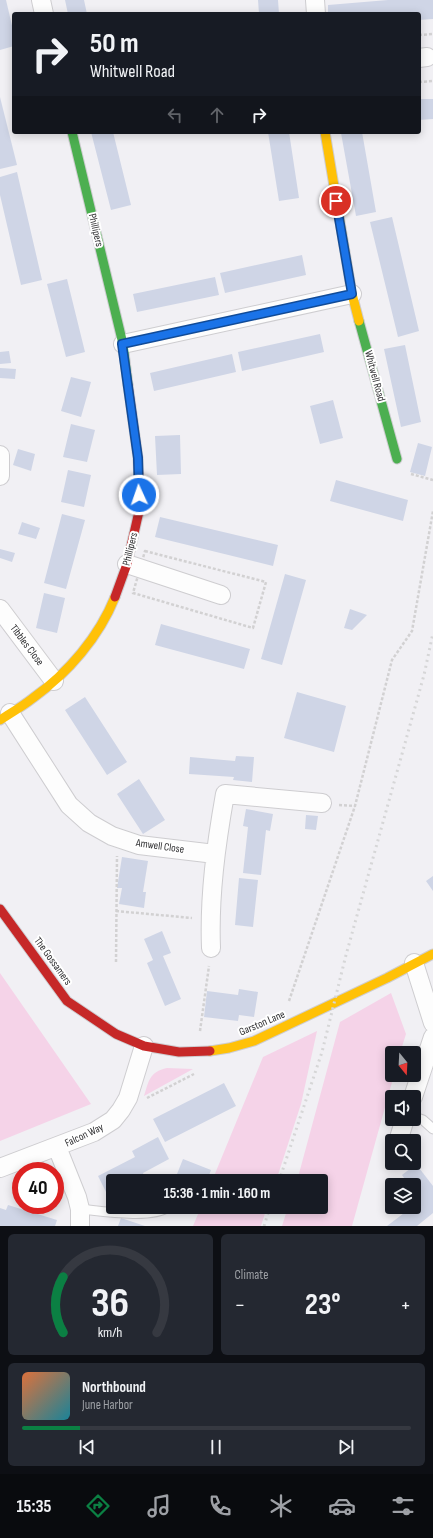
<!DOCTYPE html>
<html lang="en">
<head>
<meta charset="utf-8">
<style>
	body { margin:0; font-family:"Sofia Sans Condensed",sans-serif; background:#242831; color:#f1f3f6; height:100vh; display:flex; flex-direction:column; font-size:15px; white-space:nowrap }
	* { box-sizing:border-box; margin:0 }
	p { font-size:13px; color:#9ea1a6 }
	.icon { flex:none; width:22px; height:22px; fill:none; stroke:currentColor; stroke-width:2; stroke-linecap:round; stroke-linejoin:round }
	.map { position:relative; height:1226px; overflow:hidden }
	.details { display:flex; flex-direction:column; gap:8px; padding:8px; background:#0d0f14; flex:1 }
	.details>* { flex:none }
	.hud { position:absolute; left:12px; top:12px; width:409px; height:122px; border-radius:4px; box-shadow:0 2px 10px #0003; background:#171b24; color:#f1f3f6; overflow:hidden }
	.needle { width:26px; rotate:162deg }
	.controls { position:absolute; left:385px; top:1046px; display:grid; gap:8px }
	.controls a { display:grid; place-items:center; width:36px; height:36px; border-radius:4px; background:#171b24; box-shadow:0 2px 10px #0003; font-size:20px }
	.speed { position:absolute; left:12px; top:1162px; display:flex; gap:8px; font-size:20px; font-weight:700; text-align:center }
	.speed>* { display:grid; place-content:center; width:52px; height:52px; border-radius:50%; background:#171b24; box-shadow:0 2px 10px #0003; line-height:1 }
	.speed .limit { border:6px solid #d22; background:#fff; color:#111 }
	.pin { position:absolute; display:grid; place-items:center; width:34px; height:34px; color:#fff; margin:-17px; border:2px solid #fff; border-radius:50%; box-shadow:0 1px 4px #0007 }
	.me { position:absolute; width:44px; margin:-22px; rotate:357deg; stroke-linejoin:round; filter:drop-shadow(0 0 3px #0008) }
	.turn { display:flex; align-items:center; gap:14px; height:84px; padding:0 12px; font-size:18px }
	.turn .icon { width:52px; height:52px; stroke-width:2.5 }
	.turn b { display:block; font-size:28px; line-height:34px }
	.lanes { display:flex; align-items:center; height:38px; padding:0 12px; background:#0003; justify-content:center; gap:20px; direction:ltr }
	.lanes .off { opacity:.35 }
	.big { font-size:30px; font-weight:700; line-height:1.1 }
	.details .widget { flex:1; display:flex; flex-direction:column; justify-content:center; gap:6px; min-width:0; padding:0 14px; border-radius:6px; background:#242831 }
	.details .dial { align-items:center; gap:0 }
	.dial svg { height:104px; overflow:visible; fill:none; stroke:#363941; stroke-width:7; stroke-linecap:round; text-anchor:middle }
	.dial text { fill:#f1f3f6; stroke:none }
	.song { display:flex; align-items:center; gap:12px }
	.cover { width:48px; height:48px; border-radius:6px; background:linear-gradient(135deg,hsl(20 70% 55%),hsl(190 70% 35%)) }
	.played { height:4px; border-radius:2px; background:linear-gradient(90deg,#0b8043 15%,#363941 15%) }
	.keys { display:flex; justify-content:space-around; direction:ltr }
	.heat { display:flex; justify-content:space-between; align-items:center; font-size:22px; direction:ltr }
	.details .tiles { flex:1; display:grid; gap:8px; grid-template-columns:1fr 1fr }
	.widget:last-child { grid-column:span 2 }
	.trip { position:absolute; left:106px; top:1174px; width:222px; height:40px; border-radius:4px; background:#171b24; box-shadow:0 2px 10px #0003; font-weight:700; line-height:40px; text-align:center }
	.menu { display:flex; height:64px; justify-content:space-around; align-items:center; background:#090b0e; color:#9ea1a6 }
	.menu .icon { width:28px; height:28px }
	.menu .on { color:#0b8043 }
	.menu b { font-size:18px; color:#f1f3f6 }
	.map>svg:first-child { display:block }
	.green { fill:#f5d3e8 }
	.building { fill:#cfd5e6 }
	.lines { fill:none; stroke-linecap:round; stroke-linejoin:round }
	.lane-casing { stroke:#cecdd0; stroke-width:11 }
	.street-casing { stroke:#cecdd0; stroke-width:20 }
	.fast-casing { stroke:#cecdd0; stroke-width:11 }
	.slow-casing { stroke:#cecdd0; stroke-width:11 }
	.jam-casing { stroke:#cecdd0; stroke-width:11 }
	.path { stroke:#d2d1d2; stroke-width:2.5; stroke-dasharray:3 2; stroke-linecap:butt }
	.lane { stroke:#fdfdfd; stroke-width:9 }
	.street { stroke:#fdfdfd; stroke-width:18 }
	.fast { stroke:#4caf50; stroke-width:9 }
	.slow { stroke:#ffc107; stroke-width:9 }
	.jam { stroke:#c62828; stroke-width:9 }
	.rail { stroke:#d6d6d7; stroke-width:3; stroke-dasharray:2 4; stroke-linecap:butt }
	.route-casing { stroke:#114b97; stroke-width:10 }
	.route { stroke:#1a73e8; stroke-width:7 }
	.labels { text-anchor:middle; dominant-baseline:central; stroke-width:4; stroke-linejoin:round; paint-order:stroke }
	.street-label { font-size:11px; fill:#313133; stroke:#fff }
</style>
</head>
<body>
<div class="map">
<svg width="433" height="1226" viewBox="0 0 433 1226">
	<rect width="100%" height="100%" fill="#f1f0f4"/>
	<path class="green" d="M0,973l91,131 -91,37z
		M391,993l15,41 -6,19h-8v22h2l-42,151h-70l6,-19h33v-26h-24l43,-159z
		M317,1031l-16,73 -25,77h-64l51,-124z
		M167,1068l26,1 -49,27c5,-15 5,-24 23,-28z
		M201,1207h66l-6,19h-68z"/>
	<path class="building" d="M0,0h6l8,34v12l-14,4z
		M65,0h19l3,14h-19z
		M258,0h20l1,14h-20z
		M388,0h45v19l-14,1v-6h-91v-9z
		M0,97l17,68 -17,4z
		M419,99h14v20l-14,1z
		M91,132h22l18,73 -20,5z
		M268,132h21l10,66 -20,3z
		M349,132h13l14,80 -20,4 -15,-83z
		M17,172l25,108 -21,5 -21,-90v-18z
		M392,217l27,114 -21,6 -28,-115z
		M302,255l4,20 -81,18 -5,-20z
		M215,277l4,18 -82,17 -4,-18z
		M67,279l18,73 -19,5 -19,-73z
		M320,334l4,18 -82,19 -4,-19z
		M405,345l16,77 -20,5 -17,-78z
		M9,351l2,12 -11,1v-12z
		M232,354l4,18 -82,19 -4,-18z
		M0,368l16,1 -1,10 -15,-1z
		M71,377l20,5 -10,35 -20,-6z
		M333,400l10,38 -23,6 -10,-38z
		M71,424l24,6 -8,32 -24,-5z
		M180,435l1,39 -24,1 -2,-39z
		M418,443l14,4 -7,29 -15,-4z
		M18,449l17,5 -4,17 -18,-6z
		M68,470l23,5 -7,32 -23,-5z
		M336,480l72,20 -5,21 -73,-20z
		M62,514l23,6 -19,69 -22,-6z
		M160,517l118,28 -5,21 -118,-29z
		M22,522l18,6 -4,11 -18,-5z
		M0,549l15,4 -3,9 -12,-4z
		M285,574l21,6 -24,85 -21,-6z
		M44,593l21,5 -8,35 -21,-5z
		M350,609l17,6 -15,15 -8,-2z
		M161,624l89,25 -6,20 -89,-24z
		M297,692l49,14 -12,46 -50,-14z
		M85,697l42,65 -20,13 -42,-65z
		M236,756l18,1 -2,25 -19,-2 1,-3 -45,-3 1,-17 45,4z
		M139,779l26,41 -22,14 -26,-40z
		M246,809l27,5 -3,17 -4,-1 -5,45 -18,-2 5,-46 -5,-1z
		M306,815l12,1 -2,14 -11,-1z
		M122,857l26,4 -5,31h3l-2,16 -25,-4 3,-16h-5z
		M433,876v15l-7,-10z
		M239,878l19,2 -5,47 -18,-2z
		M162,931l9,22 -8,3 18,43 -16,7 -18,-43 6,-3 -9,-21z
		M239,989l19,3 -4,25 -15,-2 -1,6 -34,-4 3,-26 31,4z
		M224,1083l12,23 -71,36 -12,-23z
		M158,1137l11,22 -26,14 3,7 -3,1h-30v16l-4,1 -11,-22 37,-19 -3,-6z
		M183,1159l28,11 -4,11h-11l-19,-7z
		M416,1164l17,22v27l-16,13h-30l25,-19h2v-2l7,-5 -7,-9v-6h-5l-7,-10z
		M8,1205l49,15 -2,6h-55v-18l6,2z
		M121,1218l24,8h-27z"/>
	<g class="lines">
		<g class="lane-casing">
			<path id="lane" d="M414,1117l9,3 10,9
				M80,1209c21,2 72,10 88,-2"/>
		</g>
		<g class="street-casing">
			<path id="street" d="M41,0l3,14
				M315,0l1,14
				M419,58l8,-1
				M123,344l229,-50
				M0,455v21
				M127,564l94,31
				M0,609l54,72
				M10,713l59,92 20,18 23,13 27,9 76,9
				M211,948c-2,-52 5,-103 14,-154l97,9
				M414,963l19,60
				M413,1097l20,-60
				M398,1141l7,-22
				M57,1147l20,50 3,12v17
				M0,1168l94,-36 19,-12 8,-10 7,-12 16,-52"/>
		</g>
		<g class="fast-casing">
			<path id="fast" d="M72,132l51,212 5,41
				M359,321l38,138"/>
		</g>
		<g class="slow-casing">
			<path id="slow" d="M325,132l27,162 7,27
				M0,720c11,-7 23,-14 33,-22 35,-25 66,-61 82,-101
				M210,1051l19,-3 25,-7 133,-63 46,-24"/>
		</g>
		<g class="jam-casing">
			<path id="jam" d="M115,597l12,-33 13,-57 -2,-49 -10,-73
				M0,909l67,92 49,33 28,12 35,6 31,-1"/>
		</g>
		<path class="path" d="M419,35l14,-1
			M419,82l14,-1
			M411,474l22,6
			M145,551l121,31 -13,46 -120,-35z
			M339,805l16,1
			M116,911l76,7
			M116,962l1,-106
			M289,1001l66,-195 37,-146 20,-29 21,-120
			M200,1031l9,-65
			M147,1098l47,-24"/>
		<use href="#lane" class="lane"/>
		<use href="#street" class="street"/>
		<use href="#fast" class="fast"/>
		<use href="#slow" class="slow"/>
		<use href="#jam" class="jam"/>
		<path class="rail" d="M279,1181l43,-129 24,-97 78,-280 9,-42
			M264,1226l6,-19"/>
	</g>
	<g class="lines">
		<g class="route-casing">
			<path id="route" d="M139,495l-1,-37 -16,-114 230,-50 -16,-93"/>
		</g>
		<use href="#route" class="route"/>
	</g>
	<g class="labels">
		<g class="street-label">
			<text transform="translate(96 230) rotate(77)">Phillipers</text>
			<text transform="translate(375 376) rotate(75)">Whitwell Road</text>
			<text transform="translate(130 549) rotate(-76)">Phillipers</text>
			<text transform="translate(27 645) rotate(53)">Tibbles Close</text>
			<text transform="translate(160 846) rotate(8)">Amwell Close</text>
			<text transform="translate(53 961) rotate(54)">The Gossamers</text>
			<text transform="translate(262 1023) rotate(-23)">Garston Lane</text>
			<text transform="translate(84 1135) rotate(-25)">Falcon Way</text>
		</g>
	</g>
</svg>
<div class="controls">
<a><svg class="needle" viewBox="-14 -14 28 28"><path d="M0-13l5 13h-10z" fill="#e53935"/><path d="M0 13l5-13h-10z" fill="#9ea1a6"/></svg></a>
<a><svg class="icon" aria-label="sound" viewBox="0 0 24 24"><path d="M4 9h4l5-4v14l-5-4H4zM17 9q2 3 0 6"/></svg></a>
<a><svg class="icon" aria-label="search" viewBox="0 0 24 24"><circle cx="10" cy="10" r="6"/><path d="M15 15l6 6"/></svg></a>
<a><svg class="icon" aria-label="layers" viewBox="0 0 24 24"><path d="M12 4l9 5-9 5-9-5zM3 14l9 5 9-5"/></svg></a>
</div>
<div class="speed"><div class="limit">40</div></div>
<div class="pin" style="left:336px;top:201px;background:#d93025"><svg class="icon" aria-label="arrive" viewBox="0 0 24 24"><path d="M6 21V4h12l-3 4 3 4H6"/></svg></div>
<svg class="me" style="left:139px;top:495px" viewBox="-20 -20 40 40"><circle r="17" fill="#1a73e8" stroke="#fff" stroke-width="3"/><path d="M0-11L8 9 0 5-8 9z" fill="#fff"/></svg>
<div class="trip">15:36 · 1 min · 160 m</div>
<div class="hud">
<div class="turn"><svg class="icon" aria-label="right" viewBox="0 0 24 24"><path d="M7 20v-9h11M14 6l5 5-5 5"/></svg><div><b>50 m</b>Whitwell Road</div></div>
<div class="lanes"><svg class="icon off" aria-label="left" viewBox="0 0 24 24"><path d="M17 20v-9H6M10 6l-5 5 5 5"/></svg><svg class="icon off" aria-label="ahead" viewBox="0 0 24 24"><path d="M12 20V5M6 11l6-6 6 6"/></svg><svg class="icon" aria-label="right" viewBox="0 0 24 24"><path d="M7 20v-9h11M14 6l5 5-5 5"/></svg></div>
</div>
</div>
<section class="details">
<div class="tiles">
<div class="widget dial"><svg viewBox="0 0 100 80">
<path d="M14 69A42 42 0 1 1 86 69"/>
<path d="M14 69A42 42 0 0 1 14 26" stroke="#0b8043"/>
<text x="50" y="56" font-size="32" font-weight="700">36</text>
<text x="50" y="72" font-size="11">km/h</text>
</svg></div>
<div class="widget"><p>Climate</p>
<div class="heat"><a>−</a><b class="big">23°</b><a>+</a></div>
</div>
<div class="widget">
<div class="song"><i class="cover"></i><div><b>Northbound</b><p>June Harbor</p></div></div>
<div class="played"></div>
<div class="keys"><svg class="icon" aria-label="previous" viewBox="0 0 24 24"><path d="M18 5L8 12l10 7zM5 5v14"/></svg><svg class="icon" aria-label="pause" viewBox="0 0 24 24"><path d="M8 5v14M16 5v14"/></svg><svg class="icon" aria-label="next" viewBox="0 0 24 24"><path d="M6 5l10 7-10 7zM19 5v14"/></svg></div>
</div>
</div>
</section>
<nav class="menu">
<b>15:35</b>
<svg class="icon on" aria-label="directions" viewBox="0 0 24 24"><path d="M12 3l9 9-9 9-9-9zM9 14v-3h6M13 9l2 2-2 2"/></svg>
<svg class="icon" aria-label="music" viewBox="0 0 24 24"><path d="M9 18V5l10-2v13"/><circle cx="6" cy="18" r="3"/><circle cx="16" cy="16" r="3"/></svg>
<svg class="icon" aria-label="phone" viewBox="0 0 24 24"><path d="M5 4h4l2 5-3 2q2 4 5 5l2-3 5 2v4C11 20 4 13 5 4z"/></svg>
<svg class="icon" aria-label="climate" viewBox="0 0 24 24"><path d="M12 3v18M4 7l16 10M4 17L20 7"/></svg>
<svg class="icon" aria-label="car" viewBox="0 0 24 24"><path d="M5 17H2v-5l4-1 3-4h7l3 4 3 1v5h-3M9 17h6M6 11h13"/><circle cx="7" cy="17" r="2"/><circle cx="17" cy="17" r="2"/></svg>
<svg class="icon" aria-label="filters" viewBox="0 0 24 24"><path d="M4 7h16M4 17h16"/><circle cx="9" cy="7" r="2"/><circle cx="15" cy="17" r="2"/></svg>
</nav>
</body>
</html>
